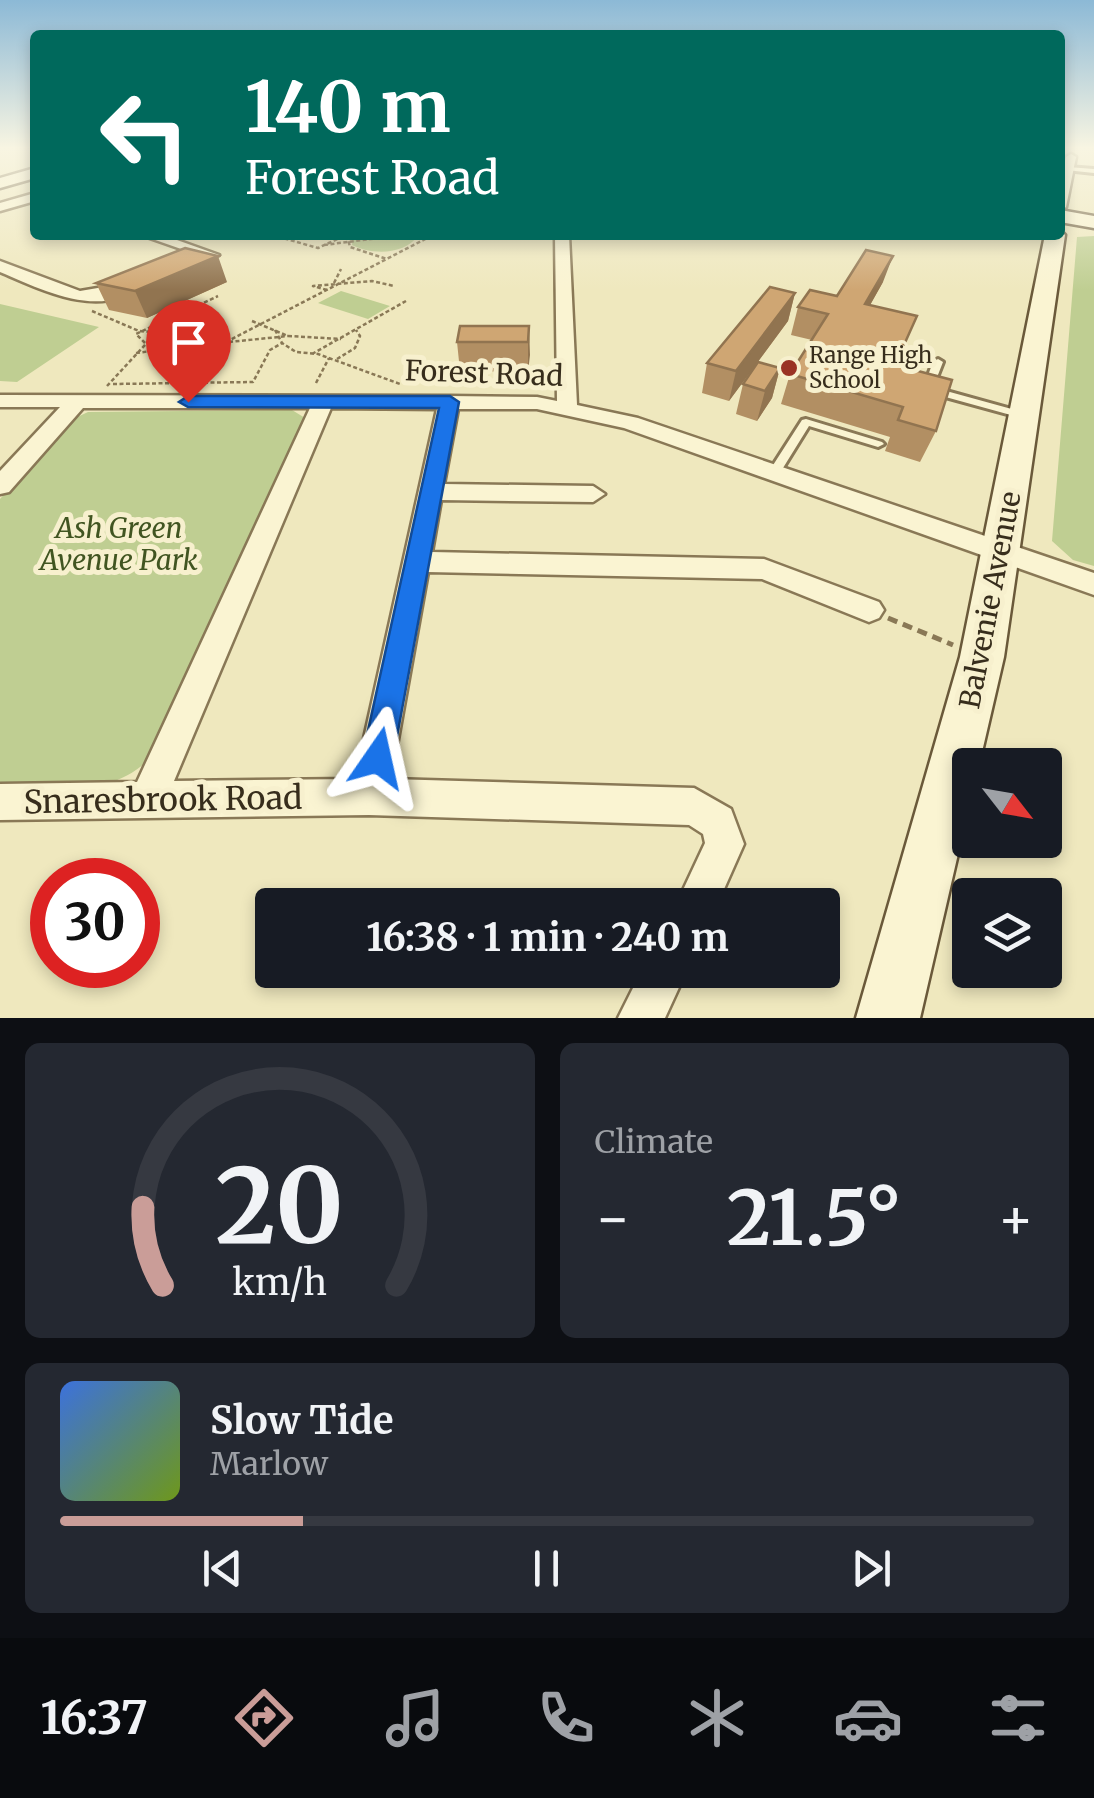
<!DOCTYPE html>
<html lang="en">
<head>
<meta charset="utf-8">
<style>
	body { margin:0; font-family:Merriweather,serif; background:#242831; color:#f1f3f6; height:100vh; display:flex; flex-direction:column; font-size:38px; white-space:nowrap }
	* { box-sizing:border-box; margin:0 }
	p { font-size:32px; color:#9ea1a6 }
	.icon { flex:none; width:55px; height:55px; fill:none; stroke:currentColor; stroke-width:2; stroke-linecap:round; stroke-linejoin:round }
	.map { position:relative; height:1018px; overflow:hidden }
	.sheet { display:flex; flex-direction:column; gap:25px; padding:25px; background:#0d0f14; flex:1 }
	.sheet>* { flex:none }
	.guide { position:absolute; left:30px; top:30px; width:1035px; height:210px; border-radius:10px; box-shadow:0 5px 15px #0003; background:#00695c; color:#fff; overflow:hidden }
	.needle { width:65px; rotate:121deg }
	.controls { position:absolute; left:952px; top:748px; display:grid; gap:20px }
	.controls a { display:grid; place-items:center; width:110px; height:110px; border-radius:10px; background:#171b24; box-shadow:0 5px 15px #0003; font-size:50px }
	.speed { position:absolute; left:30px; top:858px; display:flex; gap:20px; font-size:50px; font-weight:700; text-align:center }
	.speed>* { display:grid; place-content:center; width:130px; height:130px; border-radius:50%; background:#171b24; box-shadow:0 5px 15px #0003; line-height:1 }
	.speed .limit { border:15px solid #d22; background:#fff; color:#111 }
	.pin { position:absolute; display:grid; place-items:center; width:85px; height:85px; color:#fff; margin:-102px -42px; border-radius:50% 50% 50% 0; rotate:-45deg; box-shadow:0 0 10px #0007 }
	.pin .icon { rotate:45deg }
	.me { position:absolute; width:110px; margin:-55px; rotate:11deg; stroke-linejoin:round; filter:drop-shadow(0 0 8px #0008) }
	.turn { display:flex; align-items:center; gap:35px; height:210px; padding:0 50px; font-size:45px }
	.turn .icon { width:130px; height:130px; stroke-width:2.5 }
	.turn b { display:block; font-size:70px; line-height:85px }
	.big { font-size:75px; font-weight:700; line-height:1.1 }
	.sheet .widget { flex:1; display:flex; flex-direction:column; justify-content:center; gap:15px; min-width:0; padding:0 35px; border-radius:15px; background:#242831 }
	.sheet .dial { align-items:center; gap:0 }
	.dial svg { height:260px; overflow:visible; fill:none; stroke:#363941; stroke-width:7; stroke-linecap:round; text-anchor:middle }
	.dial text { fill:#f1f3f6; stroke:none }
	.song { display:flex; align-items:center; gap:30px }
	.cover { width:120px; height:120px; border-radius:15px; background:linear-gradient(135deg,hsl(220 70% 55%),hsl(80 70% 35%)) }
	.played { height:10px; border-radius:5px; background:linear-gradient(90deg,#ca9d98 25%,#363941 25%) }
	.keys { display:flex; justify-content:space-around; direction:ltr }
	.heat { display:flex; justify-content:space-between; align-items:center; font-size:55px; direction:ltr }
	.sheet .tiles { flex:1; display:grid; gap:25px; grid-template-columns:1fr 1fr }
	.widget:last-child { grid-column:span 2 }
	.trip { position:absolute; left:255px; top:888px; width:585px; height:100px; border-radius:10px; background:#171b24; box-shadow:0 5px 15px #0003; font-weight:700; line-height:100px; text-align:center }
	.tab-bar { display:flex; height:160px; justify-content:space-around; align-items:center; background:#090b0e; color:#9ea1a6 }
	.tab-bar .icon { width:70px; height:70px }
	.tab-bar .current { color:#ca9d98 }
	.tab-bar b { font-size:45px; color:#f1f3f6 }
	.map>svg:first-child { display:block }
	.green { fill:#bfce92 }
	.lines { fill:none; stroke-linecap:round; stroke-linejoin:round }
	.lane-casing { stroke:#897856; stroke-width:6 }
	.street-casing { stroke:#897856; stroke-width:5 }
	.secondary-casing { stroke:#6a593a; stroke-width:5 }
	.path-far1 { stroke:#897856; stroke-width:2.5; stroke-dasharray:4 2.5; stroke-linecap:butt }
	.path { stroke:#897856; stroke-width:5; stroke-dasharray:10 6; stroke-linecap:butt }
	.lane { fill:#faf4d2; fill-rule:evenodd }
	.street { fill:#faf4d2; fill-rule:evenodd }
	.secondary { fill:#faf4d2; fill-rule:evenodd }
	.wall { fill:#b28f63 }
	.shaded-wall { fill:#917450 }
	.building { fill:#cfa673; stroke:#917450; stroke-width:2.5 }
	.route { fill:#1a73e8; stroke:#114b97; stroke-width:2.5 }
	.poi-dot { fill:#9a3324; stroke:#f7f0ce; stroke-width:4 }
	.labels { text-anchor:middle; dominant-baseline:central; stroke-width:10; stroke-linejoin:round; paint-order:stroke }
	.far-poi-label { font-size:22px; fill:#372d1c; stroke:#f7f0ce; text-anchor:start }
	.street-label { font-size:28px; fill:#372d1c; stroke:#f7f0ce }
	.park-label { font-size:28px; font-style:italic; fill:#415521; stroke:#f7f0ce }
	.near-street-label { font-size:32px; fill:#372d1c; stroke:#f7f0ce }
</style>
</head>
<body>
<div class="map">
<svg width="1094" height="1018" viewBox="0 0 1094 1018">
	<rect width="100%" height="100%" fill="#efe8be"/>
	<path class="green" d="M353,235h65v1c-14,19 -46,19 -66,9z
		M1094,236v330l-21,-6 -21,-19 25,-304z
		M341,291l49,15 -22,13 -50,-16z
		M0,304l99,23 -82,55 -17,-1z
		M292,410l13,8 -150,334c-38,48 -99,35 -155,35v-288l71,-79 17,-8z"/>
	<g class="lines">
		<g class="lane-casing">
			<path id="lane" d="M1068,167l26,2v4l-28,-3z
				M938,359l5,3 -9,23 5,4 87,24 1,2 -5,3 -91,-25 -7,-7 9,-24z
				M806,419l76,23 2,2 -6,3 -69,-21 -31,50h-8l-2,-3 34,-53z"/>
		</g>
		<g class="street-casing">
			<path id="street" d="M1071,154l5,3 -10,50 -6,4v-31l6,-23z
				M35,193v8l-35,10v-8z
				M141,235h22l56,20 -12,3z
				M555,235h14l8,170 61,13 456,155v22l-470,-167 -87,-19h-79l-14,75 149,2 12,8 -12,8 -152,-2 -9,52 332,7 115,43 5,8 -5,8 -10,4 -107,-43 -334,-7 -37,207 303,9 37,21 13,35 -27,61h-41l29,-62 -2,-9 -14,-9 -320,-10 -369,5v-36l137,-2 173,-374h-227l-74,84 -9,2v-23l60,-64h-60v-12l449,1 88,1 20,4zM331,408l106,1 -82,370 -181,2z
				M0,261l80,30 53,-9 8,5c-43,32 -98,3 -141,-15z
				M642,970h45l-22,48h-47z"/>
		</g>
		<g class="secondary-casing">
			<path id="secondary" d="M35,168v10l-35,10v-10z
				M1060,210l34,6v12l-34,-6z
				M1060,230l5,5 -61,422 -25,108h-9v37l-50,216h-64l104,-361 85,-422h15z"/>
		</g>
		<path class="path-far1" d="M272,235l46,13 28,-13
			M347,235l3,12 37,12
			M324,245l78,-10
			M334,283l7,-14
			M327,290l-14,-4 59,-5 22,5
			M92,311l47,20 89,7
			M252,321l36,15 53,3
			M275,330l7,13 14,9 22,2 82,30
			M226,342l207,-107
			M229,342l59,-6
			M145,343l-9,-9 28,-13
			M136,353l83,-11
			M312,354l94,-53
			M337,359l18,-11 5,-12 -4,-6
			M316,383l13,-25
			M113,384l140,-2 17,-32 12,-7
			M107,386l62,-67 49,-23"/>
		<path class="path" d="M888,618l65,27"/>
		<use href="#lane" class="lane"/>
		<use href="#street" class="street"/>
		<use href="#secondary" class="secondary"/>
	</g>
	<path class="wall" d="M227,282l-80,36 -38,-8 -13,-27z
		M883,282l-13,23 26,60 40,66 -16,31 -35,-11 5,-14 -109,-33 9,-30 22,-34 -21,-5 7,-28z
		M795,293l-7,28 -59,80 -27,-8 5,-30z
		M529,326l-1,46 -68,-1 -3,-29z
		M780,368l-8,30 -15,23 -21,-7 7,-30z"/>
	<path class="shaded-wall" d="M218,256l9,26 -80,36 -12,-27z
		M893,256l-10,26 -28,50 10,-28z
		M795,293l-7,28 -59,80 7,-30z
		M529,326l1,29 -2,17v-30z
		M780,368l-8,30 -15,23 8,-30z"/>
	<path class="building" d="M185,248l33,8 -83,35 -39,-8z
		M866,250l27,6 -28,48 52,12 -22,49 57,15 -16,51 -38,-11 5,-13 -113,-33 38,-60 -30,-7 12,-17 27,6z
		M770,287l25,6 -59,78 -29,-8z
		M460,326h69l-1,16h-71z
		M758,362l22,6 -15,23 -22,-7z"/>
	<linearGradient id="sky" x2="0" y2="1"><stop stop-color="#8cb9d6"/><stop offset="0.51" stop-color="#f8f5e2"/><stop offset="1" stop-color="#f8f5e2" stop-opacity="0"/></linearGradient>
	<rect width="1094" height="290" fill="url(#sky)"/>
	<path class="route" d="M450,396l9,6 -66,356 -4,11 -11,4 -12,-4 -4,-11 77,-350 -251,-1 -9,-5 9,-6z"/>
	<circle class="poi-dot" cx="789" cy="368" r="10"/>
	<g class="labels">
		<g class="far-poi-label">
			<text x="809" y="355">Range High<tspan x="809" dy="25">School</tspan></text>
		</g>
		<g class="street-label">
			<text transform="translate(484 373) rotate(2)">Forest Road</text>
			<text transform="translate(990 600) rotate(-79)">Balvenie Avenue</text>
		</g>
		<g class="park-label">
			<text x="119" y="528">Ash Green<tspan x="119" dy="32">Avenue Park</tspan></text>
		</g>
		<g class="near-street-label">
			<text transform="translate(163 800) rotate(-1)">Snaresbrook Road</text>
		</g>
	</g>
</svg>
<div class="controls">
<a><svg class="needle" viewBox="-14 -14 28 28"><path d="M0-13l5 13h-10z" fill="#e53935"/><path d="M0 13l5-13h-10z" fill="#9ea1a6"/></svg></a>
<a><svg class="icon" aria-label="layers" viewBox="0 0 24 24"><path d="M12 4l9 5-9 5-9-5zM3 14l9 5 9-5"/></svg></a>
</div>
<div class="speed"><div class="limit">30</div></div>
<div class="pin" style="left:188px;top:402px;background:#d93025"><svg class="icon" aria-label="arrive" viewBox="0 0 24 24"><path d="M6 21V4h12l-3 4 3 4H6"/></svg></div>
<svg class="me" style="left:378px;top:758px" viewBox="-20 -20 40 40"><path d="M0-17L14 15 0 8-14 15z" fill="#1a73e8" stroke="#fff" stroke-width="4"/></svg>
<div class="trip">16:38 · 1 min · 240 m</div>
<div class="guide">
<div class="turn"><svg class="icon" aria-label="left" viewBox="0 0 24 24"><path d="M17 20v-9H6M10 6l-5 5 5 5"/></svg><div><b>140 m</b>Forest Road</div></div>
</div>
</div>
<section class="sheet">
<div class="tiles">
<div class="widget dial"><svg viewBox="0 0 100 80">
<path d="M14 69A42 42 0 1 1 86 69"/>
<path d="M14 69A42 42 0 0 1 8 45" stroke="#ca9d98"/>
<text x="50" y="56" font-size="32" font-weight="700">20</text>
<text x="50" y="72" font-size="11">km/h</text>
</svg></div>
<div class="widget"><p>Climate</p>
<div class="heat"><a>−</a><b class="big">21.5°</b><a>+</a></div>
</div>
<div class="widget">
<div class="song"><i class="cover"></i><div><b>Slow Tide</b><p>Marlow</p></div></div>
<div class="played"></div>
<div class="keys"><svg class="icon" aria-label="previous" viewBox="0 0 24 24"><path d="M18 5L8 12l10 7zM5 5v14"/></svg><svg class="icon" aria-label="pause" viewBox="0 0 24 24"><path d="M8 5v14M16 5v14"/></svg><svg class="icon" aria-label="next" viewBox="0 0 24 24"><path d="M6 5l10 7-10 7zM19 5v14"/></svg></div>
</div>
</div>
</section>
<nav class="tab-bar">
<b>16:37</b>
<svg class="icon current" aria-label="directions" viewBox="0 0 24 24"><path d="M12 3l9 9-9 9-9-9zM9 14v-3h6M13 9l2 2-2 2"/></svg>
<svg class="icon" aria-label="music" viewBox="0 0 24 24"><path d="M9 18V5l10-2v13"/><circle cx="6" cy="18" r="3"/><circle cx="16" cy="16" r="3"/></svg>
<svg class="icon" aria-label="phone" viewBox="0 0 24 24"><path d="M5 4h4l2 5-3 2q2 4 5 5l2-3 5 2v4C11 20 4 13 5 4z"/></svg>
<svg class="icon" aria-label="climate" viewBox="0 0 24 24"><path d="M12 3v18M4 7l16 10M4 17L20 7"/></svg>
<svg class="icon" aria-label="car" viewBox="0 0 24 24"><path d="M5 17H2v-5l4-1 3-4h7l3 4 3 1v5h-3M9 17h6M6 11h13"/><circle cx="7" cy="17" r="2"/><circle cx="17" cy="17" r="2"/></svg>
<svg class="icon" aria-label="filters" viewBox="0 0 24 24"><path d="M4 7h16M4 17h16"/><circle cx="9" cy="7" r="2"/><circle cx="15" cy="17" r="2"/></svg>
</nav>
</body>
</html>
